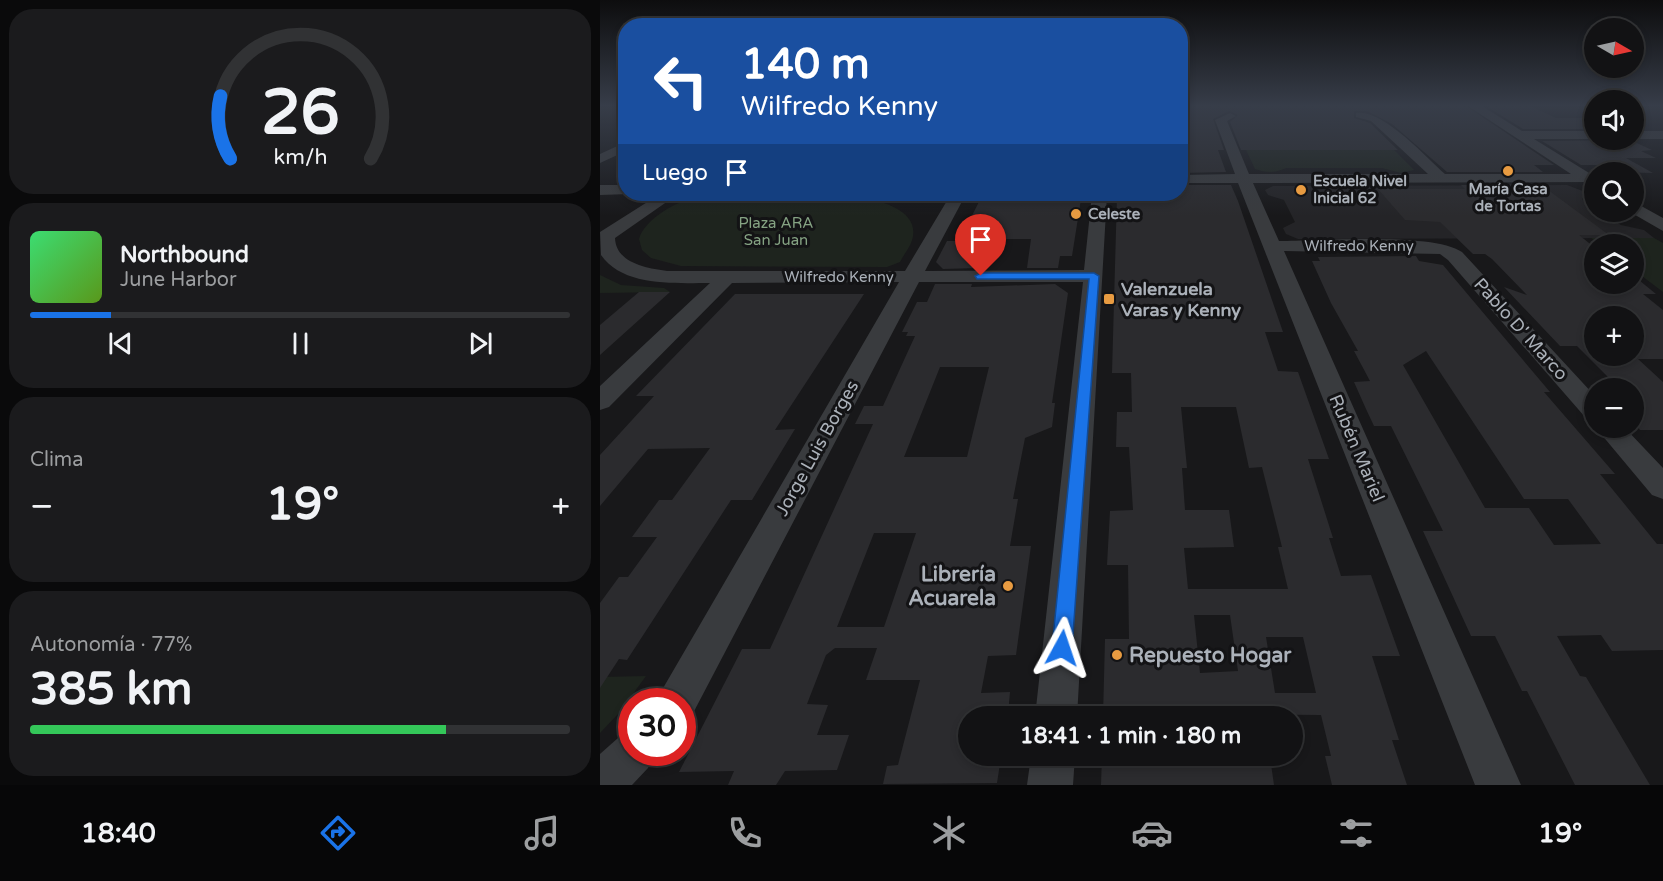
<!DOCTYPE html>
<html lang="es">
<head>
<meta charset="utf-8">
<style>
	body { margin:0; font-family:"Varela Round",sans-serif; background:#1b1b1d; color:#f1f3f6; height:100vh; display:flex; flex-direction:column; font-size:22px; white-space:nowrap }
	* { box-sizing:border-box; margin:0 }
	p { font-size:20px; color:#9c9ea0 }
	.icon { flex:none; width:33px; height:33px; fill:none; stroke:currentColor; stroke-width:2; stroke-linecap:round; stroke-linejoin:round }
	.map { position:relative; flex:1; overflow:hidden }
	.sheet { display:flex; flex-direction:column; gap:9px; padding:9px; background:#0a0a0b; width:600px }
	.sheet>* { flex:none }
	.guide { position:absolute; left:18px; top:18px; width:570px; height:183px; border-radius:24px; box-shadow:0 3px 9px #0003,0 0 0 2px #313234; background:#1a4fa0; color:#fff; overflow:hidden }
	.needle { width:39px; rotate:99deg }
	.controls { position:absolute; left:984px; top:18px; display:grid; gap:12px }
	.controls a { display:grid; place-items:center; width:60px; height:60px; border-radius:50%; background:#121214; box-shadow:0 3px 9px #0003,0 0 0 2px #313234; font-size:30px }
	.speed { position:absolute; left:18px; top:688px; display:flex; gap:12px; font-size:30px; font-weight:700; text-align:center }
	.speed>* { display:grid; place-content:center; width:78px; height:78px; border-radius:50%; background:#121214; box-shadow:0 3px 9px #0003,0 0 0 2px #313234; line-height:1 }
	.speed .limit { border:9px solid #d22; background:#fff; color:#111 }
	.pin { position:absolute; display:grid; place-items:center; width:51px; height:51px; color:#fff; margin:-62px -26px; border-radius:50% 50% 50% 0; rotate:-45deg; box-shadow:0 0 6px #0007 }
	.pin .icon { rotate:45deg }
	.me { position:absolute; width:66px; margin:-33px; rotate:5deg; stroke-linejoin:round; filter:drop-shadow(0 0 4px #0008) }
	.turn { display:flex; align-items:center; gap:21px; height:126px; padding:0 24px; font-size:27px }
	.turn .icon { width:78px; height:78px; stroke-width:2.5 }
	.turn b { display:block; font-size:42px; line-height:51px }
	.then { display:flex; align-items:center; height:57px; padding:0 24px; background:#0003; gap:12px; font-size:22px }
	.big { font-size:45px; font-weight:700; line-height:1.1 }
	.sheet .tile { flex:1; display:flex; flex-direction:column; justify-content:center; gap:9px; min-width:0; padding:0 21px; border-radius:24px; background:#1b1b1d }
	.sheet .dial { align-items:center; gap:0 }
	.dial svg { height:156px; overflow:visible; fill:none; stroke:#313234; stroke-width:7; stroke-linecap:round; text-anchor:middle }
	.dial text { fill:#f1f3f6; stroke:none }
	.song { display:flex; align-items:center; gap:18px }
	.cover { width:72px; height:72px; border-radius:9px; background:linear-gradient(135deg,hsl(140 70% 55%),hsl(90 70% 35%)) }
	.played { height:6px; border-radius:3px; background:linear-gradient(90deg,#1a73e8 15%,#313234 15%) }
	.keys { display:flex; justify-content:space-around; direction:ltr }
	.heat { display:flex; justify-content:space-between; align-items:center; font-size:33px; direction:ltr }
	.charge { height:9px; border-radius:4px; background:linear-gradient(90deg,#34c759 77%,#313234 0) }
	.trip { position:absolute; left:358px; top:706px; width:345px; height:60px; border-radius:30px; background:#121214; box-shadow:0 3px 9px #0003,0 0 0 2px #313234; font-weight:700; line-height:60px; text-align:center }
	.menu { display:flex; height:96px; justify-content:space-around; align-items:center; background:#070708; color:#9c9ea0 }
	.menu .icon { width:42px; height:42px }
	.menu .active { color:#1a73e8 }
	.menu b { font-size:27px; color:#f1f3f6 }
	main { display:flex; flex:1; min-height:0 }
	.map>svg:first-child { display:block }
	.built { fill:#242427 }
	.green { fill:#1e241e }
	.building { fill:#2b2b2e; fill-rule:evenodd }
	.lines { fill:none; stroke-linecap:round; stroke-linejoin:round }
	.minor { fill:#393b3e; fill-rule:evenodd }
	.route { fill:#1a73e8; stroke:#114b97; stroke-width:1.5 }
	.poi-dot { fill:#e89b41; stroke:#131315; stroke-width:2 }
	.labels { text-anchor:middle; dominant-baseline:central; stroke-width:6; stroke-linejoin:round; paint-order:stroke }
	.far-poi-label { font-size:15px; font-weight:bold; fill:#abb1b9; stroke:#131315; text-anchor:start }
	.far-park-label { font-size:15px; fill:#85a383; stroke:#131315 }
	.far-street-label { font-size:15px; fill:#abb1b9; stroke:#131315 }
	.poi-label { font-size:18px; font-weight:bold; fill:#abb1b9; stroke:#131315; text-anchor:start }
	.street-label { font-size:18px; fill:#abb1b9; stroke:#131315 }
	.near-poi-label { font-size:21px; font-weight:bold; fill:#abb1b9; stroke:#131315; text-anchor:end }
</style>
</head>
<body>
<main>
<section class="sheet">
<div class="tile dial"><svg viewBox="0 0 100 80">
<path d="M14 69A42 42 0 1 1 86 69"/>
<path d="M14 69A42 42 0 0 1 9 37" stroke="#1a73e8"/>
<text x="50" y="56" font-size="32" font-weight="700">26</text>
<text x="50" y="72" font-size="11">km/h</text>
</svg></div>
<div class="tile">
<div class="song"><i class="cover"></i><div><b>Northbound</b><p>June Harbor</p></div></div>
<div class="played"></div>
<div class="keys"><svg class="icon" aria-label="previous" viewBox="0 0 24 24"><path d="M18 5L8 12l10 7zM5 5v14"/></svg><svg class="icon" aria-label="pause" viewBox="0 0 24 24"><path d="M8 5v14M16 5v14"/></svg><svg class="icon" aria-label="next" viewBox="0 0 24 24"><path d="M6 5l10 7-10 7zM19 5v14"/></svg></div>
</div>
<div class="tile"><p>Clima</p>
<div class="heat"><a>−</a><b class="big">19°</b><a>+</a></div>
</div>
<div class="tile"><p>Autonomía · 77%</p><b class="big">385 km</b><div class="charge"></div></div>
</section>
<div class="map">
<svg width="1063" height="785" viewBox="0 0 1063 785">
	<rect width="100%" height="100%" fill="#18181a"/>
	<path class="built" d="M967,185l21,8 -6,6 12,8v5h7l20,13 23,5 10,8 -356,1 -12,-5 -3,-6 12,-6 -11,-22 -16,-5 -3,-5 8,-4z"/>
	<path class="green" d="M646,150h148l20,20 -13,3 -19,-5h-96c-11,5 -19,5 -31,1z
		M98,196l167,2c19,4 52,13 48,38 -1,9 -9,18 -13,26l-13,5 -206,-1 -30,-8 -9,-8 -3,-11c6,-21 39,-38 59,-43z
		M991,238h63l9,5v49l-29,-22v-26h-34z
		M0,275l21,10 43,3 6,4 -70,1z
		M46,676l-27,37 -19,20v-56z"/>
	<path class="building" d="M587,106h279l88,59h-20l9,7h-96l-55,-48 -25,-13h-13v7l16,5 28,27h-157l-11,-28 8,-7 -9,-4 -16,8 11,31h-6l8,22 -46,1v-64h8z
		M886,106h44l26,12h29l9,4v7h-71z
		M1030,140l22,10 -11,1 15,7h-30l27,15 -43,-1 -13,-7h-16l-39,-24z
		M940,184l69,51h-30l15,12v37h40v-8l22,18h-13l20,16v49h-25l25,23v48h-23l-6,-7v-35h-15l-42,-42h-17l-56,-59 23,8 -35,-36 -7,-5h-12l-33,-32 -35,-2 -27,-31h87l-4,-4zM994,316h40v40h-40z
		M580,185h51l7,16 45,131h-18l13,39 20,1 31,87h-21l25,79h-4l12,38 30,-1 29,81h-28l27,84h-7l15,45h-75l-7,-29h6l-10,-41 -92,-1v3h-126l2,-78h24l-1,-74h-21l3,-54 23,-1 -4,-63h-13l1,-35h15l-1,-39h-19l5,-178 63,-1zM581,407h55l13,61 13,-1 20,80h-4l10,42h-100l-4,-41 50,-1 -5,-37h-44l-3,-42h5zM594,615h36l8,56 -38,2zM666,637h37l13,56h-41z
		M383,194h86l-1,5h13l-9,57h-12l-2,12h-31l4,-29h-42l-11,29 -35,1 -7,-7 11,-21h12z
		M816,256l3,5 24,4 107,127h-6l71,82h-15l57,70h6v106l-51,1 -11,-16 -44,1 23,40 6,1 64,108h-75l-48,-94h-5l-27,-55h-24l-48,-105h20l-52,-105h-17l-8,-17 -12,-27 16,-1 -16,-30h4l-27,-48 -19,-42h8l-2,-4zM826,351l98,148h44l33,45 -47,1 -25,-37h-44l-82,-143z
		M335,284h37l-1,3 84,-3 13,9 -16,110h3l-3,24 -27,11 -12,61h5l-8,47h21l-15,109 -28,1 -7,37 29,-1 -2,22 -39,3v39l32,1 -4,26 -114,1 4,-18 11,-1 22,-85h-54l11,-32h-42l-9,7 -19,49 21,1 -11,30h32l-12,35 -52,1 -9,14h-48l6,-14 -55,1 63,-123h28l103,-225h-18l9,-18h19l32,-70h-9l2,-4h-6l15,-30h10zM340,367h49l-22,90h-63zM274,533h42l-32,94h-47z
		M39,292h31l-70,63v-30z
		M135,294h129l-89,136 20,-1 -43,71h-21l-104,160 -8,-1 -19,29v-85l19,-26h9l29,-40h-25l27,-37h13l38,-52 -62,1 -48,57v-51l54,-59h-18z
		M502,756l168,1 4,28h-173z"/>
	<g class="lines">
		<path class="minor" d="M868,106h14l40,25h72v8h-60l60,37v6l-341,1 26,58c40,0 154,-9 183,11l132,143v25l-9,-3 -137,-157 -8,-6 -156,-3 237,534h-46l-237,-602h-58v-8l55,-1 -20,-54 15,-7 6,3 -9,5 22,53h179l-57,-53 -15,-4v-4c26,-5 70,44 89,61h126z
			M1034,131h29v8h-29z
			M26,142v9l-26,12v-9z
			M0,185h26v9h4l-30,1z
			M60,194h18l-63,44c1,25 31,30 52,33h238l46,-77h15l-41,77 159,-1 8,-76h15l-30,523h-42l48,-435h-164l-228,435 -9,3v-18h-27l244,-420 -167,1 -123,124 -9,3v-24l110,-103c-35,0 -87,4 -109,-28l-1,-23z
			M1034,202l29,16v13l-33,-19h4z
			M996,428h29l38,40v31l-11,-4z
			M32,732v21h23l-7,15 -16,17h-32v-31l18,-16z
			M431,756h44l-2,29h-46z"/>
	</g>
	<linearGradient id="sky" x2="0" y2="1"><stop stop-color="#0d0d0e"/><stop offset="0.49" stop-color="#373d49"/><stop offset="1" stop-color="#373d49" stop-opacity="0"/></linearGradient>
	<rect width="1063" height="216" fill="url(#sky)"/>
	<path class="route" d="M381,273h113l5,3 -27,372 -3,7 -7,3 -7,-3 -3,-7 37,-369h-112l-2,-3z"/>
	<g class="poi-dot">
		<circle cx="908" cy="171" r="6"/>
		<circle cx="701" cy="190" r="6"/>
		<circle cx="476" cy="214" r="6"/>
		<rect x="503" y="293" width="12" height="12" rx="3"/>
		<circle cx="408" cy="586" r="6"/>
		<circle cx="517" cy="655" r="6"/>
	</g>
	<g class="labels">
		<g class="far-poi-label">
			<text x="713" y="181">Escuela Nivel<tspan x="713" dy="17">Inicial 62</tspan></text>
			<text x="908" y="189" text-anchor="middle">María Casa<tspan x="908" dy="17">de Tortas</tspan></text>
			<text x="488" y="214">Celeste</text>
		</g>
		<g class="far-park-label">
			<text x="176" y="223">Plaza ARA<tspan x="176" dy="17">San Juan</tspan></text>
		</g>
		<g class="far-street-label">
			<text x="759" y="246">Wilfredo Kenny</text>
			<text x="239" y="277">Wilfredo Kenny</text>
		</g>
		<g class="poi-label">
			<text x="521" y="289">Valenzuela<tspan x="521" dy="21">Varas y Kenny</tspan></text>
		</g>
		<g class="street-label">
			<text transform="translate(921 329) rotate(48)">Pablo D' Marco</text>
			<text transform="translate(217 448) rotate(-61)">Jorge Luis Borges</text>
			<text transform="translate(757 448) rotate(67)">Rubén Mariel</text>
		</g>
		<g class="near-poi-label">
			<text x="396" y="574">Librería<tspan x="396" dy="24">Acuarela</tspan></text>
			<text x="529" y="655" text-anchor="start">Repuesto Hogar</text>
		</g>
	</g>
</svg>
<div class="controls">
<a><svg class="needle" viewBox="-14 -14 28 28"><path d="M0-13l5 13h-10z" fill="#e53935"/><path d="M0 13l5-13h-10z" fill="#9c9ea0"/></svg></a>
<a><svg class="icon" aria-label="sound" viewBox="0 0 24 24"><path d="M4 9h4l5-4v14l-5-4H4zM17 9q2 3 0 6"/></svg></a>
<a><svg class="icon" aria-label="search" viewBox="0 0 24 24"><circle cx="10" cy="10" r="6"/><path d="M15 15l6 6"/></svg></a>
<a><svg class="icon" aria-label="layers" viewBox="0 0 24 24"><path d="M12 4l9 5-9 5-9-5zM3 14l9 5 9-5"/></svg></a>
<a>+</a>
<a>−</a>
</div>
<div class="speed"><div class="limit">30</div></div>
<div class="pin" style="left:381px;top:276px;background:#d93025"><svg class="icon" aria-label="arrive" viewBox="0 0 24 24"><path d="M6 21V4h12l-3 4 3 4H6"/></svg></div>
<svg class="me" style="left:462px;top:648px" viewBox="-20 -20 40 40"><path d="M0-17L14 15 0 8-14 15z" fill="#1a73e8" stroke="#fff" stroke-width="4"/></svg>
<div class="trip">18:41 · 1 min · 180 m</div>
<div class="guide">
<div class="turn"><svg class="icon" aria-label="left" viewBox="0 0 24 24"><path d="M17 20v-9H6M10 6l-5 5 5 5"/></svg><div><b>140 m</b>Wilfredo Kenny</div></div>
<div class="then">Luego<svg class="icon" aria-label="arrive" viewBox="0 0 24 24"><path d="M6 21V4h12l-3 4 3 4H6"/></svg></div>
</div>
</div>
</main>
<nav class="menu">
<b>18:40</b>
<svg class="icon active" aria-label="directions" viewBox="0 0 24 24"><path d="M12 3l9 9-9 9-9-9zM9 14v-3h6M13 9l2 2-2 2"/></svg>
<svg class="icon" aria-label="music" viewBox="0 0 24 24"><path d="M9 18V5l10-2v13"/><circle cx="6" cy="18" r="3"/><circle cx="16" cy="16" r="3"/></svg>
<svg class="icon" aria-label="phone" viewBox="0 0 24 24"><path d="M5 4h4l2 5-3 2q2 4 5 5l2-3 5 2v4C11 20 4 13 5 4z"/></svg>
<svg class="icon" aria-label="climate" viewBox="0 0 24 24"><path d="M12 3v18M4 7l16 10M4 17L20 7"/></svg>
<svg class="icon" aria-label="car" viewBox="0 0 24 24"><path d="M5 17H2v-5l4-1 3-4h7l3 4 3 1v5h-3M9 17h6M6 11h13"/><circle cx="7" cy="17" r="2"/><circle cx="17" cy="17" r="2"/></svg>
<svg class="icon" aria-label="filters" viewBox="0 0 24 24"><path d="M4 7h16M4 17h16"/><circle cx="9" cy="7" r="2"/><circle cx="15" cy="17" r="2"/></svg>
<b>19°</b>
</nav>
</body>
</html>
